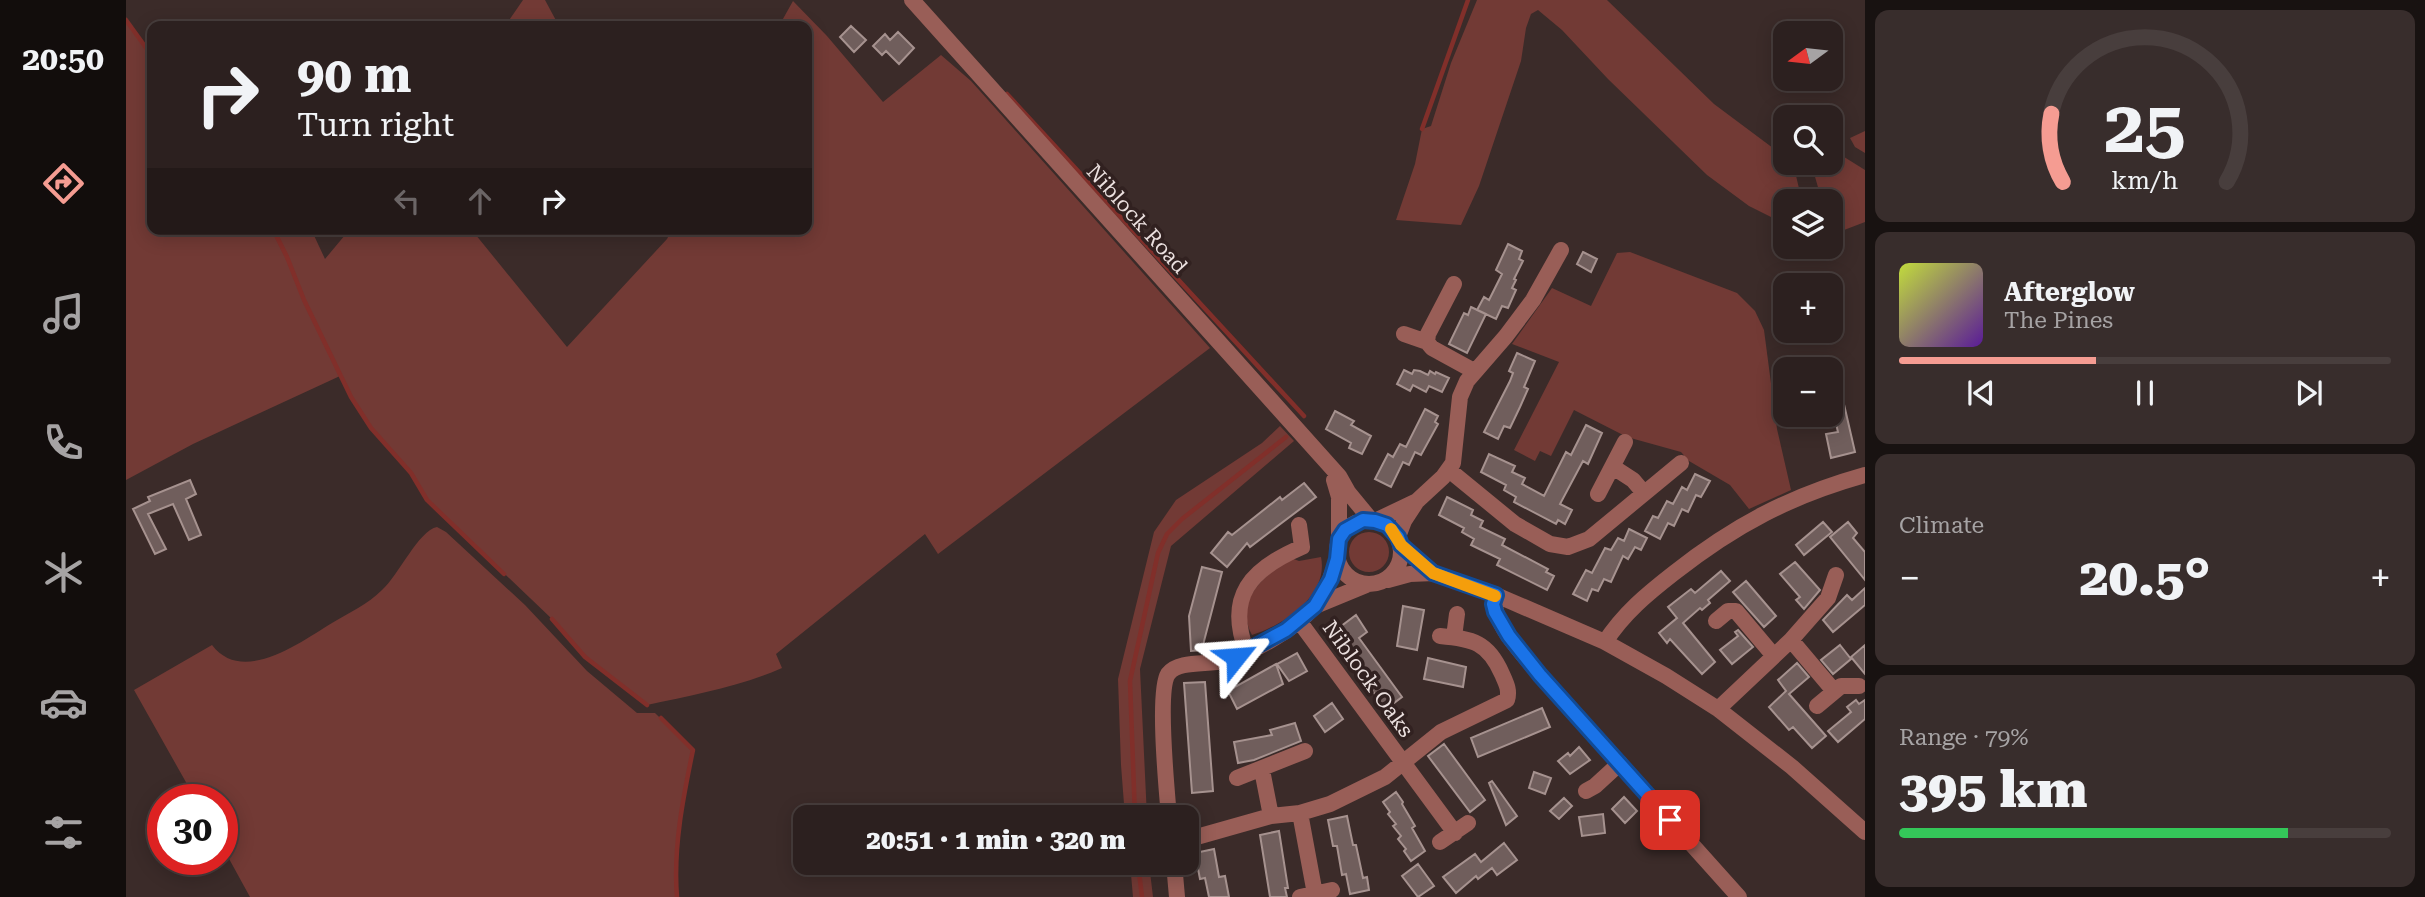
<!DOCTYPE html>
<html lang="en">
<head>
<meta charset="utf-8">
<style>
	body { margin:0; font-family:"Roboto Serif",serif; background:#382d2c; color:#f1f3f6; height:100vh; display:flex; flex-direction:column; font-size:26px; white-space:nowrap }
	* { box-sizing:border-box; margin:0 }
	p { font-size:23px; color:#a6a3a4 }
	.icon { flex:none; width:38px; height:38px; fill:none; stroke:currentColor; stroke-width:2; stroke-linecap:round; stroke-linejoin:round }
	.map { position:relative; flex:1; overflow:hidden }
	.side { display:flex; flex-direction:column; gap:10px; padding:10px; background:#181211; width:560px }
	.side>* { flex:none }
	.banner { position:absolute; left:21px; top:21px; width:665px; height:214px; border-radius:14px; box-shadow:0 4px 18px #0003,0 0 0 2px #483e3d; background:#2c201f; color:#f1f3f6; overflow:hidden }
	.needle { width:46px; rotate:255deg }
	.buttons { position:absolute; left:1647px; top:21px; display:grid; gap:14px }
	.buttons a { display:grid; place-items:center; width:70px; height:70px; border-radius:14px; background:#2c201f; box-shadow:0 4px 18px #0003,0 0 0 2px #483e3d; font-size:35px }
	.speed { position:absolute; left:21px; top:784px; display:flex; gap:14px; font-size:35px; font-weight:700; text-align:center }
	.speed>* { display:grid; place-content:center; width:91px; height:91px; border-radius:50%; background:#2c201f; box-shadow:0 4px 18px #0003,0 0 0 2px #483e3d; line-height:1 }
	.speed .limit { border:10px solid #d22; background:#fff; color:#111 }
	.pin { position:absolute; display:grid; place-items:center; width:60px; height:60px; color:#fff; margin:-30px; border-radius:14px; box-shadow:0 4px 10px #0006 }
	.me { position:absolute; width:77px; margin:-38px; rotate:62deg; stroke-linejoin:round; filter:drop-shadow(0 0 5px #0008) }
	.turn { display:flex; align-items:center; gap:24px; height:147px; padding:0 35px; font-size:32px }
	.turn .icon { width:91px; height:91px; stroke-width:2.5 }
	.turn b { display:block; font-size:49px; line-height:60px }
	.lanes { display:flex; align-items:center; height:66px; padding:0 35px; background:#0003; justify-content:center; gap:35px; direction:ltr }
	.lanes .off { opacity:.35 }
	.big { font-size:52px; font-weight:800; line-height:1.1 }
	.side .card { flex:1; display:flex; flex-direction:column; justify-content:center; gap:10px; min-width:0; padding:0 24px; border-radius:14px; background:#382d2c }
	.side .dial { align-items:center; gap:0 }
	.dial svg { height:182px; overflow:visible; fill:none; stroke:#483e3d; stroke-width:7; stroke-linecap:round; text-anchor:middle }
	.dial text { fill:#f1f3f6; stroke:none }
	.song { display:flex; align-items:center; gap:21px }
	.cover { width:84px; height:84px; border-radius:10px; background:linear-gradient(135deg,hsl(70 70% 55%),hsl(270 70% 35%)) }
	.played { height:7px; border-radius:4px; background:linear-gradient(90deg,#f59c92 40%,#483e3d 40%) }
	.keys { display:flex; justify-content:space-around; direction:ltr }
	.heat { display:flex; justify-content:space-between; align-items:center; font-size:38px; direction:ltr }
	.charge { height:10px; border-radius:5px; background:linear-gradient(90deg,#34c759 79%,#483e3d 0) }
	.trip { position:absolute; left:667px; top:805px; width:406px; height:70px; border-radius:14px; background:#2c201f; box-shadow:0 4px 18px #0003,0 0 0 2px #483e3d; font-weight:800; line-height:70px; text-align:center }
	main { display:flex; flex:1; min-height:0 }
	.tabs { display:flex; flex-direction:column; width:126px; justify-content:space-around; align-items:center; background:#120d0c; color:#a6a3a4 }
	.tabs .icon { width:49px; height:49px }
	.tabs .on { color:#f59c92 }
	.tabs b { font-size:32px; color:#f1f3f6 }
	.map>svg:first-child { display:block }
	.green { fill:#723a35 }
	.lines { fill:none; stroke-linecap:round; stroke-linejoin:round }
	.stream { stroke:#812f2a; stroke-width:4.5 }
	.building { fill:#705e5c; stroke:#a6928f; stroke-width:2 }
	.minor { stroke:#995e57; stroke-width:16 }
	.route-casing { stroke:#114b97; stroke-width:18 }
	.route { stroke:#1a73e8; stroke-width:12 }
	.slow { stroke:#f59e0b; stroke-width:12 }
	.labels { text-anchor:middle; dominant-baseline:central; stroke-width:7; stroke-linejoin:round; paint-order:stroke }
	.street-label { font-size:21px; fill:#ebe0df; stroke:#312120 }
</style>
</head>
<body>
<main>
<nav class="tabs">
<b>20:50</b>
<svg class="icon on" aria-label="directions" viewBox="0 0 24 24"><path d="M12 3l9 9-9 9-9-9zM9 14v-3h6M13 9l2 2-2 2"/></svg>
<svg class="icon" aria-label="music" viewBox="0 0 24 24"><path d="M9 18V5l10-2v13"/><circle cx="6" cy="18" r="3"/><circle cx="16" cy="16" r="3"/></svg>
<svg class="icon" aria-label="phone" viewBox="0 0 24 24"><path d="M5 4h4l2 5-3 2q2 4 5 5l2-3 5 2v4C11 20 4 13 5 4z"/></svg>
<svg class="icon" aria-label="climate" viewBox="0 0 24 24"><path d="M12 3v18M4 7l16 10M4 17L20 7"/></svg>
<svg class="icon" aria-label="car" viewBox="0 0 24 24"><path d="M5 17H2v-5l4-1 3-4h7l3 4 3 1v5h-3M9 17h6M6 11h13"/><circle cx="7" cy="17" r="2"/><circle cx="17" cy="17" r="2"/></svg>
<svg class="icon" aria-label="filters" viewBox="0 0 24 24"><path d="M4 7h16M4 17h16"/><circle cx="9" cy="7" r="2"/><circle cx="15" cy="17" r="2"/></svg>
</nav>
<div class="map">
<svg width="1739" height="897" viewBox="0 0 1739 897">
	<rect width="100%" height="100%" fill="#3b2b29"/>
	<path class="green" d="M397,0h22l14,26h-54z
		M1351,0h130l107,104 71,53v6h8l9,38h-17v23l-36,-18 -42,-31 -99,-96 -46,-49 -24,-20 -7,4 -5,14 -5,33 -42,125 -18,39 -65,-5 19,-56 7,-35 9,-3 20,-63z
		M667,1l34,35 56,66 58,-47 30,26 239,267 -272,206 -13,-20 -149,120 6,14c-43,19 -89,27 -135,37l-62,-48 -33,-38 -125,-119 -16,-27 -40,-45 -20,-31 -11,-21 -147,68 -67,36v-460l26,36v173h159l14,30 25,-30h121l96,118 100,-108 5,-10h135v-203h-28z
		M1739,131v22l-10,-6 -5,-9z
		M1705,150h2l32,20v52l-34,13 -1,-34h-8l-11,-38h19z
		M1504,252l107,41 18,18 9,19 13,99 14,61 -42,19 -19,-24 -41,-24 -8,-9 -54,-15 -53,-27 -23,46 -11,-5 -5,10 -21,-11 45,-88 -47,-18 40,-56 39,18 26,-53z
		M1154,426l14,15 -123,105 -31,123 7,148h-22l-4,-52 -3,-86 36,-147 22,-32 86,-57z
		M311,527l9,5 79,73 62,66 50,42h18l38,37c-7,48 -22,98 -17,147h-426l-28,-51v-46h-26l-62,-110 78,-45c31,41 90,-4 120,-22 17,-10 36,-19 50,-33 16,-14 37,-60 55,-63z
		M1223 552a20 20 0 1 1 40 0a20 20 0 1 1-40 0Z
		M1195,557c8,38 -37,68 -69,78 -19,-35 13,-60 39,-77l8,3z
		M1004,863h19l4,34h-20z"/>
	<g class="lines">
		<path class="stream" d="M0,20l26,36
			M881,94l297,322
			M1296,129l46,-129
			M147,229l14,28 17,43 47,97 20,31 40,45 16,27 77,74
			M426,619l33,38 62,48
			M535,718l32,32c-10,48 -20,98 -16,147
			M1009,817l-5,-136 28,-128 9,-19 15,-15 104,-82
			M1012,863l4,34"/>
	</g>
	<path class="building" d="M725,26l15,14 -12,12 -14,-15z
		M772,32l16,16 -15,16 -13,-13 -4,4 -9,-9 12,-12 5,6z
		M1382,244l14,7 -3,8 4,2 -9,18 2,1 -4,8 4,2 -8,18 -6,-2 -6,13 -19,-9 7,-13 5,3 13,-26 -6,-4z
		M1457,252l14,7 -6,13 -14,-8z
		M1345,307l15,7 -19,39 -18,-9 15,-31 4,2z
		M1391,353l18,8 -11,26 4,2 -8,18 -10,21 -6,-2 -6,13 -14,-7 26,-51 3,-8 -4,-2z
		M1278,370l8,4 2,-4 6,1 8,4 2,-4 5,3 1,-2 13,6 -7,14 -13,-6 -3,6 -13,-7 -3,6 -13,-7z
		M1717,400l12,52 -24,6 -5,-24 12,-2 -7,-29z
		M1299,409l13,7 -3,6 3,2 -17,31 -6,-3 -6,13 -6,-3 -12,25 -16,-8 13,-25 5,3 7,-13 6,3z
		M1209,411l19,10 -3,4 20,11 -9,18 -13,-6 2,-5 -25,-14z
		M1460,425l16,8 -14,31 -5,-3 -23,43 12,6 -7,14 -7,-4 -2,4 -42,-22 2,-5 -12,-7 2,-5 -25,-13 8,-18 26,12 -3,6 13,6 -3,6 22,12 22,-44 5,3z
		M1569,474l15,7 -9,16 -5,-2 -8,17 -6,-3 -8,17 -6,-3 -8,16 -15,-8 8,-15 5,2 9,-17 6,3 9,-17 5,3z
		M64,480l6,14 -10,5 15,36 -12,5 -16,-36 -25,10 18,35 -11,5 -22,-45 17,-8 -2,-4z
		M1178,483l12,14 -66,50 -3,-4 -20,24 -16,-14 17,-21 4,3 48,-38 2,3z
		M1321,497l26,13 -2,5 12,6 -3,6 25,12 -3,6 46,24 -2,3 8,4 -7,14 -50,-25 3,-6 -29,-14 3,-6 -12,-7 2,-4 -25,-13z
		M1697,522l9,10 -28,23 -8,-10z
		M1722,522l9,11 -4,5 12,14v28l-35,-43z
		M1503,529l18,9 -6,12 -6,-3 -7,12 -5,-3 -12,26 -7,-3 -6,12 -6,-2 -5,12 -14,-7 13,-24 6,3 13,-25 6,2 7,-12 6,3z
		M1669,562l25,28 -16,19 -8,-9 4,-3 -20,-23z
		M1076,567l20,5 -19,73 -1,-2 1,7 -12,1 -2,-35z
		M1595,571l9,10 -22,19 2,3 -8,7 -2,-2 -17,15 32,39 -13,12 -32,-35 -3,4 -8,-10 18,-15 -9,-11 23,-18 4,4z
		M1620,581l30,35 -12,11 -31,-35z
		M1739,588v17l-32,27 -10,-12 24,-25 5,5z
		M1277,606l21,4 -7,40 -20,-4z
		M1230,615l11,17 -8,6 43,59 -16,12 -37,-50 5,-4 -16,-22 4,-3 -2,-3z
		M1612,630l15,17 -21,17 -12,-14 18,-14 -3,-4z
		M1714,645l11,14 -18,15 -12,-14z
		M1739,645v29l-14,-17z
		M1171,653l10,18 -18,10 -12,-17z
		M1302,658l38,9 -3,20 -39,-8z
		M1671,663l12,14 -20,17 37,42 -14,12 -19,-21 -4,3 -20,-23 17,-16 -8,-11z
		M1150,664l7,20 -46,25 -9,-18z
		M1079,682l8,109 -21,2 -8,-110z
		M1730,700l3,4 6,-4v19l-27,23 -10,-11 23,-19 -4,-5z
		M1206,703l11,16 -18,13 -11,-16z
		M1416,708l8,19 -72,30 -7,-19z
		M1169,723l6,18 -47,19 -16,3 -4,-21 38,-7 -2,-5z
		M1318,744l41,56 -15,12 -42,-56z
		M1453,747l11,13 -20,14 -12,-13 10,-8 2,3z
		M1408,772l17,6 -6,16 -16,-6z
		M1366,781l25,35 -11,9 -17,-42z
		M1270,792l7,10 -1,2 13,22 -3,2 13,23 -14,10 -7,-10 2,-2 -8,-10 3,-3 -8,-10 3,-2 -8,-10 2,-2 -7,-10z
		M1498,797l13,14 -12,12 -13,-14z
		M1438,798l8,8 -13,13 -9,-8z
		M1477,814l2,19 -23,3 -3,-19z
		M1221,816l6,29h3l7,33 4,-1 2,13 -19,4 -4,-20 -4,1 -5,-29h-4l-5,-26z
		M1153,831l9,57h-3l2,9h-17l-10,-62z
		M1378,843l13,17 -20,15 -5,-7 -14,11 -2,-3 -20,17 -13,-16 32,-23 6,8z
		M1088,849l5,28 6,-1 4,21h-20l-4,-19 -5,1 -5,-26z
		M1292,864l16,22 -16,11 -16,-21z"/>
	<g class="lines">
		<path class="minor" d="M786,0l427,476 9,16 23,28
			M1328,284l-26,50 -1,8 5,6 42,23
			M1278,334l23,8
			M1487,467l20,13 11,13
			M1323,470l66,54 35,20 18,3 21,-8 92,-76
			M1208,480l5,17v42
			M1472,494l27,-52
			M1211 552a32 32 0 1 1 64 0a32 32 0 1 1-64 0Z
			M1249,521l42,-20
			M1272,537l6,-16 13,-20 26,-24 10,-14 7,-66 7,-16 39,-45 27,-36 28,-50
			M1275,545l33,28 62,22 109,47 61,34 52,33 74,58 73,65
			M1262,580l22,-6 24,-1
			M1370,595c-8,25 28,60 44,80l199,222
			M1189,606l51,-21
			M1173,621l156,212
			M1590,621l12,-10h8l38,45
			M1328,637l3,-23
			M1665,640l43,51
			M1479,642c19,-29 42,-48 69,-69 61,-48 116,-77 191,-98
			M1121,653c-22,-57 4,-84 55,-106l-3,-22
			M1691,706l24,-20h18
			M1592,709l73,-69 37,-42 8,-23
			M1136,770l9,46
			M1111,778l68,-27
			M1460,791l9,-5 25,-23
			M1174,813l15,81
			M1043,817c-2,-24 -12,-126 -1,-143 10,-14 40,-9 55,-13 29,-7 71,-32 91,-54 11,-13 18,-31 23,-48
			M1060,840l85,-24 29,-3 30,-9 55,-27 56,-45 66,-32c3,-10 -1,-17 -5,-26 -14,-32 -29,-35 -62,-38
			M1314,842l28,-19
			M1048,863l3,34
			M1174,897l32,-7"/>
	</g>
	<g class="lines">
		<g class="route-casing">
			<path id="route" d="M1110,657l50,-27 29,-24 16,-27 6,-20 2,-20 6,-9 18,-10 12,1 12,4 11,12 3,8 32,28 63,22 -3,9 2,8 14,24 31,39 130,145"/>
		</g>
		<use href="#route" class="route"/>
		<path class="slow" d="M1265,529l10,16 32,28 62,23"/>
	</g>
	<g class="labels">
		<g class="street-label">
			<text transform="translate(1011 219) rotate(48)">Niblock Road</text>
			<text transform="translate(1242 679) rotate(54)">Niblock Oaks</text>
		</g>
	</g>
</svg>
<div class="buttons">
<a><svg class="needle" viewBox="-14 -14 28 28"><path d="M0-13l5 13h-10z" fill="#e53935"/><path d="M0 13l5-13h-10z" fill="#a6a3a4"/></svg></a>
<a><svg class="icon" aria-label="search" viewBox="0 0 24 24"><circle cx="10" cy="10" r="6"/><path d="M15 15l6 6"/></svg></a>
<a><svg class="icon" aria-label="layers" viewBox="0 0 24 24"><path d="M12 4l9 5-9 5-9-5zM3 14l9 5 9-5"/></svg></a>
<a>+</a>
<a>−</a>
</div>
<div class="speed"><div class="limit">30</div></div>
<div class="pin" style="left:1544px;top:820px;background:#d93025"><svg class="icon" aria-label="arrive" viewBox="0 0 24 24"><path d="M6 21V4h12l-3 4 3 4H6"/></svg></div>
<svg class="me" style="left:1110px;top:657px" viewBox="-20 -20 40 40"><path d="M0-17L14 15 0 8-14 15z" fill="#1a73e8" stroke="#fff" stroke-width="4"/></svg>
<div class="trip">20:51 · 1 min · 320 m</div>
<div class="banner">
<div class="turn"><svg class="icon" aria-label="right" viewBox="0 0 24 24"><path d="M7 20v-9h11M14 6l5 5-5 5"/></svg><div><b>90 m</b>Turn right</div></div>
<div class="lanes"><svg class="icon off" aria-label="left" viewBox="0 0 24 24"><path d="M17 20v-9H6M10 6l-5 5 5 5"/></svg><svg class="icon off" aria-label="ahead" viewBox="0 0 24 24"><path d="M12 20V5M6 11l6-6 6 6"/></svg><svg class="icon" aria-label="right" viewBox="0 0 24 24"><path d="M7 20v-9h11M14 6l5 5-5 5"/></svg></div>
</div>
</div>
<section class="side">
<div class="card dial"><svg viewBox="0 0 100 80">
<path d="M14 69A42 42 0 1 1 86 69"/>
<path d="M14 69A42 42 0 0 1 9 39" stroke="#f59c92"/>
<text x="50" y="56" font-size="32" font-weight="700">25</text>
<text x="50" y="72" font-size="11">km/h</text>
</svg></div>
<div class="card">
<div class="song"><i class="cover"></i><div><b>Afterglow</b><p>The Pines</p></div></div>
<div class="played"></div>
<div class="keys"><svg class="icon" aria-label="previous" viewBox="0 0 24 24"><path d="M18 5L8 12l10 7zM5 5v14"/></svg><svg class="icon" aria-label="pause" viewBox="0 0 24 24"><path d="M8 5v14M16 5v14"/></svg><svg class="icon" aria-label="next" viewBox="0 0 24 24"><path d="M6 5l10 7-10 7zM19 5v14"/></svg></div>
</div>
<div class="card"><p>Climate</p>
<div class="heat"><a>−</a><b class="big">20.5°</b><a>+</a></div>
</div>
<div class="card"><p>Range · 79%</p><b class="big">395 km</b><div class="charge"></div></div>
</section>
</main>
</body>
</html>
